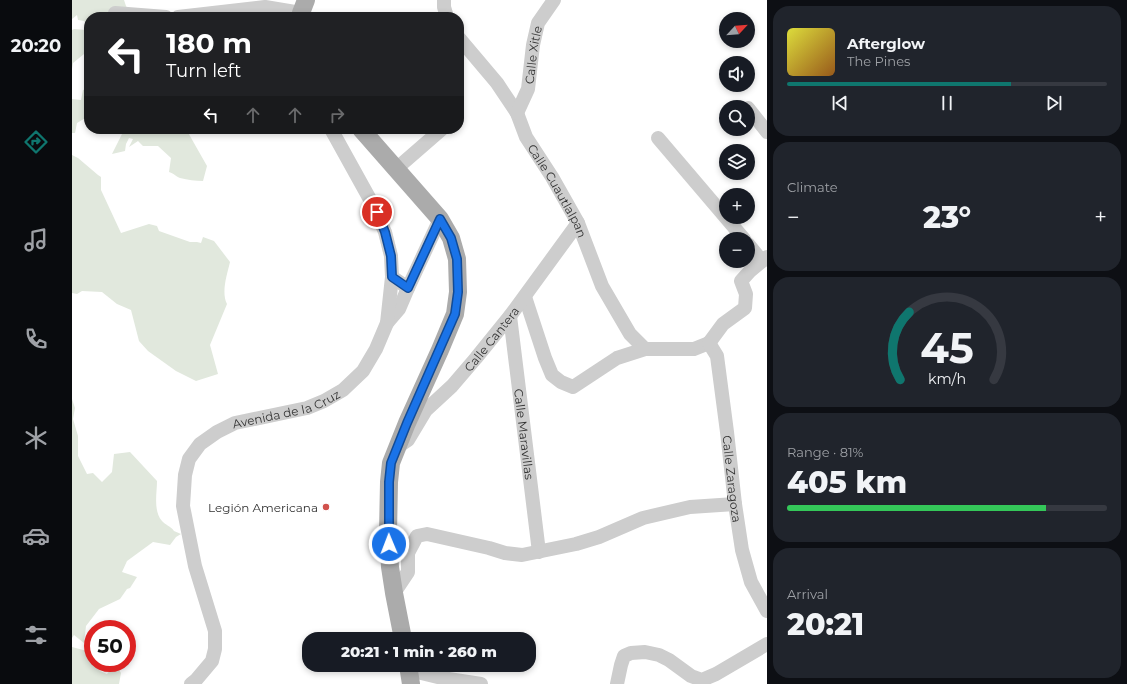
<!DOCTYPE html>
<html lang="en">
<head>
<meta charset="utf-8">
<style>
	body { margin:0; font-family:Montserrat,sans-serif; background:#20242c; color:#f1f3f6; height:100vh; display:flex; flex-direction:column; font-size:15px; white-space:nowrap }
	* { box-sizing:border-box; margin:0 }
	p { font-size:13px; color:#9ea1a6 }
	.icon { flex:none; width:22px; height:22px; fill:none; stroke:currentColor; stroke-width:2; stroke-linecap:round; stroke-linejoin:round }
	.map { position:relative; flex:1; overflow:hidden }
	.drawer { display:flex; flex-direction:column; gap:6px; padding:6px; background:#0d0f14; width:360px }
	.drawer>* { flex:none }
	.hud { position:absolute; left:12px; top:12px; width:380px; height:122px; border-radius:16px; box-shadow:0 2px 6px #0003; background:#202124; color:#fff; overflow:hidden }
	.needle { width:26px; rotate:64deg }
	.fabs { position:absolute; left:647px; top:12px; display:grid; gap:8px }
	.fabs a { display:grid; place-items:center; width:36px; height:36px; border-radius:50%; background:#171b24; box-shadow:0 2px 6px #0003; font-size:20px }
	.speed { position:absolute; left:12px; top:620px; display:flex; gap:8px; font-size:20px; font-weight:700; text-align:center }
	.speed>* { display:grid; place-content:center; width:52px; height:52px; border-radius:50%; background:#171b24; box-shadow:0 2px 6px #0003; line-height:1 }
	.speed .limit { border:6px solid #d22; background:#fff; color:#111 }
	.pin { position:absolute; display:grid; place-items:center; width:34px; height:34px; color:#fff; margin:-17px; border:2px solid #fff; border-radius:50%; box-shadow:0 1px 4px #0007 }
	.me { position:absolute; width:44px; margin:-22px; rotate:359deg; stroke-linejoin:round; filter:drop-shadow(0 0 3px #0008) }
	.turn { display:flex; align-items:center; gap:14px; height:84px; padding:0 16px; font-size:18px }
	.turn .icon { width:52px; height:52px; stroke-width:2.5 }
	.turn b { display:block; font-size:28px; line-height:34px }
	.lanes { display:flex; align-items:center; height:38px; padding:0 16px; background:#0003; justify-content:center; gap:20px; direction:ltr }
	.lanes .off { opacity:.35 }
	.big { font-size:30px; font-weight:800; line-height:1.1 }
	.drawer .widget { flex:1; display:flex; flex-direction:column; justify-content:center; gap:6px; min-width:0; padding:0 14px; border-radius:16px; background:#20242c }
	.drawer .dial { align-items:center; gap:0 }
	.dial svg { height:104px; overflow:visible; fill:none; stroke:#363941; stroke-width:7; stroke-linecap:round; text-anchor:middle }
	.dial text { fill:#f1f3f6; stroke:none }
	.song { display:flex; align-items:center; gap:12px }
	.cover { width:48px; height:48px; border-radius:6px; background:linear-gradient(135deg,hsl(60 70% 55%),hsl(30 70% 35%)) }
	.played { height:4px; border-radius:2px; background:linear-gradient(90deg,#0f766e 70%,#363941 70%) }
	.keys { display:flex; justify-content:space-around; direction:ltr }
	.heat { display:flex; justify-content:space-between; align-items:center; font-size:22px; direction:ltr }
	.charge { height:6px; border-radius:3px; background:linear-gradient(90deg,#34c759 81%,#363941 0) }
	.trip { position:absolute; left:230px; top:632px; width:234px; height:40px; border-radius:16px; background:#171b24; box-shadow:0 2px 6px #0003; font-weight:800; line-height:40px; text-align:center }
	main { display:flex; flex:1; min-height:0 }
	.tab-bar { display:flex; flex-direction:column; width:72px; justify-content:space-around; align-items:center; background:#090b0e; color:#9ea1a6 }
	.tab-bar .icon { width:28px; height:28px }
	.tab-bar .current { color:#0f766e }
	.tab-bar b { font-size:18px; color:#f1f3f6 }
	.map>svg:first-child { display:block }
	.green { fill:#e1e8dd }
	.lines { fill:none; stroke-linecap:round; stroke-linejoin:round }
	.minor { stroke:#cdcdcd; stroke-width:14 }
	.major { stroke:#ababab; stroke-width:18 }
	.route-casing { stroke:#114b97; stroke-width:10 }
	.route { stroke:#1a73e8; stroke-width:7 }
	.poi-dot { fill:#d1524d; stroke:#fff; stroke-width:1.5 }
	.labels { text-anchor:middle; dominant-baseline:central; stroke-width:4; stroke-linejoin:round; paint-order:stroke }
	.street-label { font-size:12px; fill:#333; stroke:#fff }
	.poi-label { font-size:12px; fill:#333; stroke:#fff; text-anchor:end }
</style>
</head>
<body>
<main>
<nav class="tab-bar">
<b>20:20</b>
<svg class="icon current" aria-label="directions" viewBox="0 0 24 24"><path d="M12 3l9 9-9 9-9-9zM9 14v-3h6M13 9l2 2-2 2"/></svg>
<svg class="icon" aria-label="music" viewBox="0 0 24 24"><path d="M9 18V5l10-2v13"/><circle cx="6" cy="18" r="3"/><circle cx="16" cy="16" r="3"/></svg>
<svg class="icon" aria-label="phone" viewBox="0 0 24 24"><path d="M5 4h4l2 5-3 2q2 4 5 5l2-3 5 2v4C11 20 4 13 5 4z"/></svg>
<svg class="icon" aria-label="climate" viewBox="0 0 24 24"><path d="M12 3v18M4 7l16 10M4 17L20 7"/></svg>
<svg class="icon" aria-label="car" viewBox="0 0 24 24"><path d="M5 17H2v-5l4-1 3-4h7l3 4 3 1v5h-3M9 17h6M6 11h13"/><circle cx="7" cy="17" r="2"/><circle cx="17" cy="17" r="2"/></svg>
<svg class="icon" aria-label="filters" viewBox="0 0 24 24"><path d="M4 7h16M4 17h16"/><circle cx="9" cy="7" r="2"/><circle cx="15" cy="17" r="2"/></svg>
</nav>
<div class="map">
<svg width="695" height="684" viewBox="0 0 695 684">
	<rect width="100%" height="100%" fill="#fff"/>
	<path class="green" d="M0,0h52l2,6 7,11h-44l-1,9 -4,-5 -6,-1 -1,-5 -5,4z
		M2,29l12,1 -2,24 -11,9 -1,6v-39z
		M17,88v30l-2,-1 -10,6 -2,10h-3v-34l9,1 2,-10z
		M48,129h66l21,37 -4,15c-8,0 -15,-1 -23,-3 -5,-2 -5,-4 -11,-6l2,-14 -13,-12h-15l-5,-5 -9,6 4,-8 -4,-1 -3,6 -1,7 -13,3 11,-22z
		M0,155l6,3 20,17 3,2v13l20,43 28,-9 8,2 2,5 31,11h7l4,1 2,-6 11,4 16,21c-3,13 -9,30 -3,42l-17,41 8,29 -22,7 -20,-10 -28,-20 -9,-10 -8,-31 -14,-6 -15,-12 -20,-1 -5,3 -5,-1z
		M0,399l3,9 -2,11 5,17v20l9,18 6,-1 9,9 10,-10 2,-18 16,-2 27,29c0,12 -4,30 5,40 3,4 9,5 12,10l7,3 -5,3 -6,8 -17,-3 -26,19 -5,11 15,5 -7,11 -3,1 -7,10 -21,10 -13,17 -2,17 -10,-8 -2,3z
		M0,647l15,4 6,12h1l6,8 7,3 8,-10 6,9 -2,11h-47z"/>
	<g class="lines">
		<g class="minor">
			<path d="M372,0v7l3,10"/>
			<path d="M43,13l51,4"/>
			<path d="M106,17l87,-10 36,6"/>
			<path id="s1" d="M387,38l38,45 20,30 9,24 26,40 26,46 24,63 28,48 15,15"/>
			<path d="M676,108l19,24"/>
			<path id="s2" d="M445,113l11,-24 5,-44 5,-22 16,-23"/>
			<path d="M586,138l86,101"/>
			<path d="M324,169l46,-40"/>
			<path d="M676,244l14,17"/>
			<path d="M320,277l16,11 32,-69"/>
			<path d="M453,297l20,61 7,17 9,7 12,5 44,-29 28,-9h49l15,-6"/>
			<path id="s3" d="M438,316l29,236"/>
			<path d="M315,323l12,-14 9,-21"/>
			<path id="s4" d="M637,343l8,13 10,76 8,72 7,46 9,32 16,29"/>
			<path d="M637,343l14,-19 22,-16 1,-14 -5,-13 9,-10 17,-14"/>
			<path id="s5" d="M330,444l6,-4 18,-30 26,-24 24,-28 34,-42 68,-93"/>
			<path d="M322,593l14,-21v-19l9,-17 10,-2 62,14 16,5 17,2 54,-11 23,-7 44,-19 47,-11 45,-3"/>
			<path d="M337,670l33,8 39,6"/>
			<path id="s6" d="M119,684l5,-4 16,-19 3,-12v-18l-20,-65 -12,-60 2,-31 4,-16 11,-15 17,-12 18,-9 72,-15 17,-7 19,-11 20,-19 13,-22 11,-26 5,-46 -1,-21 -6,-24 -13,-29 -41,-74"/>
			<path d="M545,684l4,-19 3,-9 7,-3 14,-1 14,3 10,5 22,16 11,4 14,-6 51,-30"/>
		</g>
		<path class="major" d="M228,17l1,-4 5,-13
			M289,129l79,90 11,19 6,21 1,33 -3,22 -15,36 -33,73 -16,40 -2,19 -1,51 2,34 4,26 9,46
			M336,665l3,19"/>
	</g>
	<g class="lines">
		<g class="route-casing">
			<path id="route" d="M305,212l8,20 6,24 1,21 16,11 32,-69 11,19 6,21 1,33 -3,22 -48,109 -16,40 -2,19v62"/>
		</g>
		<use href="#route" class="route"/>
	</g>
	<circle class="poi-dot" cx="254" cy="507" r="4"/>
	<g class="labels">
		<g class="street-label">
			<text stroke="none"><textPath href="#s2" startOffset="61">Calle Xitle</textPath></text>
			<text stroke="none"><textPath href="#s1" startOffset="183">Calle Cuautlalpan</textPath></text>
			<text stroke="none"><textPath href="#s5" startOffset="139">Calle Cantera</textPath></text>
			<text stroke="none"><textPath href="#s6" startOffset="351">Avenida de la Cruz</textPath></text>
			<text stroke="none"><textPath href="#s3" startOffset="119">Calle Maravillas</textPath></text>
			<text stroke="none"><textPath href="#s4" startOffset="139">Calle Zaragoza</textPath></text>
		</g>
		<g class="poi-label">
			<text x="246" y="507">Legión Americana</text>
		</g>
	</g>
</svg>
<div class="fabs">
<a><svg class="needle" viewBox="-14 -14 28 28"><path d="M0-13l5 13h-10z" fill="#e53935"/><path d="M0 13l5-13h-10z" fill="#9ea1a6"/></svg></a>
<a><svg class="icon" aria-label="sound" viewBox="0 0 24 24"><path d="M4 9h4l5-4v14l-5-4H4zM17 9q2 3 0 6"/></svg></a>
<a><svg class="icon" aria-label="search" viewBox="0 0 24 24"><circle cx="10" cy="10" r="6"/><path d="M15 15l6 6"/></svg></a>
<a><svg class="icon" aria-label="layers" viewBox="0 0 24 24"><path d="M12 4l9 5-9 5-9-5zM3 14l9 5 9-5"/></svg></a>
<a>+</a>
<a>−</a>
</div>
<div class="speed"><div class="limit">50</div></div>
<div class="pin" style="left:305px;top:212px;background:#d93025"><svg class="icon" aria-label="arrive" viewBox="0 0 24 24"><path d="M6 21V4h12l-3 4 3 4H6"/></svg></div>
<svg class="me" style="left:317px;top:544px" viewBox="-20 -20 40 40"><circle r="17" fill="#1a73e8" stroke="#fff" stroke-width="3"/><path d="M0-11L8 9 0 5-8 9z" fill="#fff"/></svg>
<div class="trip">20:21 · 1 min · 260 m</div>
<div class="hud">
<div class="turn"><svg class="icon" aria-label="left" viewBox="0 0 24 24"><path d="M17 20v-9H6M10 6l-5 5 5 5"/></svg><div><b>180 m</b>Turn left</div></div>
<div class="lanes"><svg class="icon" aria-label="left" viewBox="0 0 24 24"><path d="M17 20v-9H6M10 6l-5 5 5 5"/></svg><svg class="icon off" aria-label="ahead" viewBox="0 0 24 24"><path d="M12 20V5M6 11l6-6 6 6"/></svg><svg class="icon off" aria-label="ahead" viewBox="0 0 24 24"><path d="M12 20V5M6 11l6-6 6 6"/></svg><svg class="icon off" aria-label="right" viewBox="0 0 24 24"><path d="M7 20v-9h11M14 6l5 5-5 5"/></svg></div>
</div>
</div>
<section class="drawer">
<div class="widget">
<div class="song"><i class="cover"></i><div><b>Afterglow</b><p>The Pines</p></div></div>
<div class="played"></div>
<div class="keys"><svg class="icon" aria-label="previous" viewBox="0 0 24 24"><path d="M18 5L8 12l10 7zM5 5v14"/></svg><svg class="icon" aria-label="pause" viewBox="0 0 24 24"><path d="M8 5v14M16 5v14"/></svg><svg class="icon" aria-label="next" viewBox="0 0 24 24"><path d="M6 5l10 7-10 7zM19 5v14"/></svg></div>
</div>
<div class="widget"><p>Climate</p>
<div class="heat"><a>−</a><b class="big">23°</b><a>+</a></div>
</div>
<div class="widget dial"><svg viewBox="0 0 100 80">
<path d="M14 69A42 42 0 1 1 86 69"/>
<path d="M14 69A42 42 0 0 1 21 17" stroke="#0f766e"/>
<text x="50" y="56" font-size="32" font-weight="700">45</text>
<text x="50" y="72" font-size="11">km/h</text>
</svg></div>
<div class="widget"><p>Range · 81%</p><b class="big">405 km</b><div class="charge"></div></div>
<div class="widget"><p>Arrival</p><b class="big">20:21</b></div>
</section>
</main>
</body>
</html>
